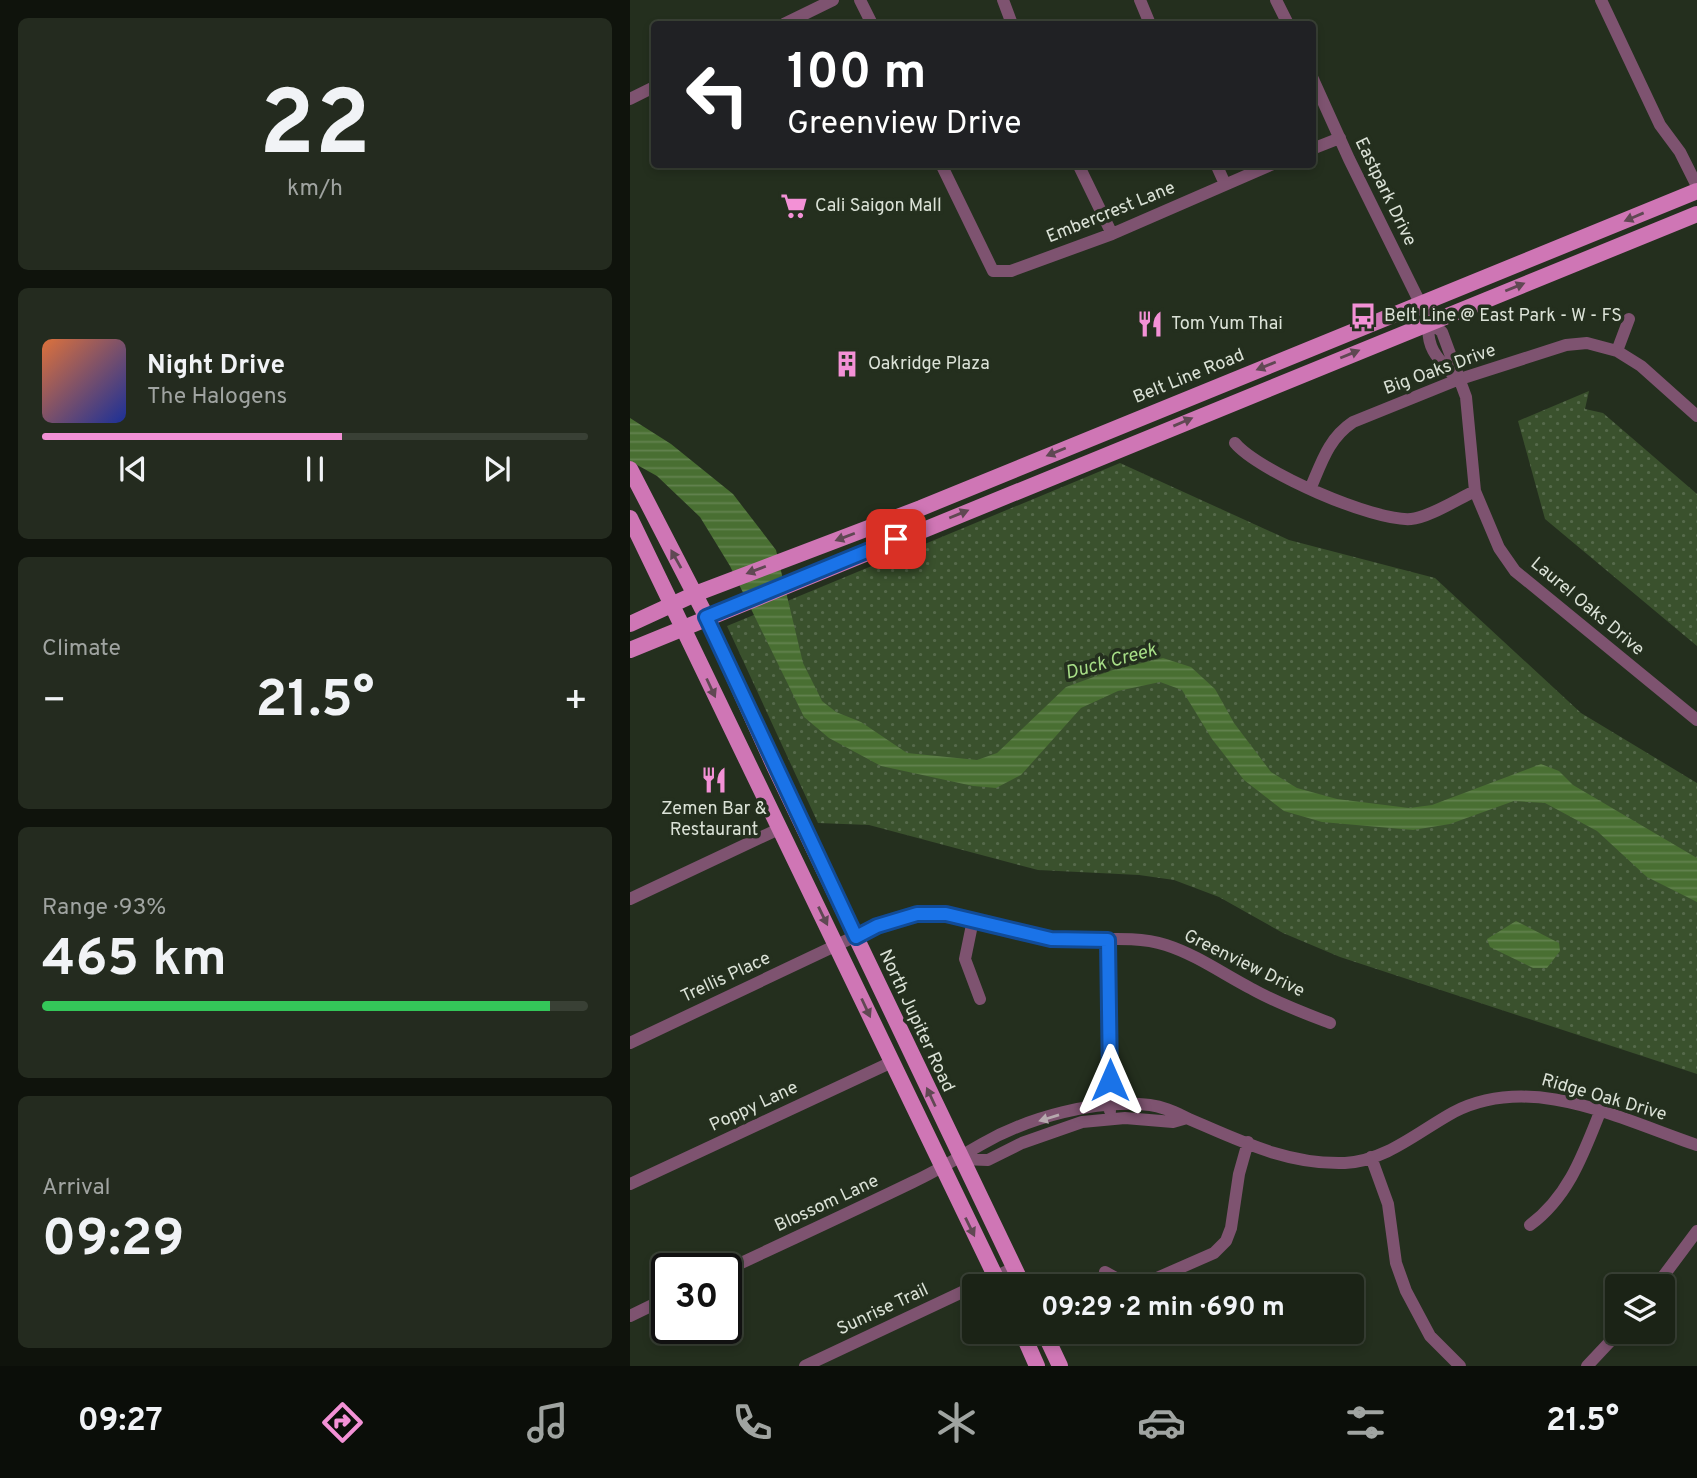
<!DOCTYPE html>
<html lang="en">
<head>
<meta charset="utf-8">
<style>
	body { margin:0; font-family:Overpass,sans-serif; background:#242b1f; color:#f1f3f6; height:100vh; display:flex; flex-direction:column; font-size:26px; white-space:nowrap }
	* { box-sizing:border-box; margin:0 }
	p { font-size:23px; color:#a0a4a1 }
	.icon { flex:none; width:38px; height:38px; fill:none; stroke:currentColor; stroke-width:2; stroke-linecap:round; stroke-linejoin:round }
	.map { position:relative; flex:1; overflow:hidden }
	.details { display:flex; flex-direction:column; gap:18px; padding:18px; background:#0f130c; width:630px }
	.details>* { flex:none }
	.banner { position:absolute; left:21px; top:21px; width:665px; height:147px; border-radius:7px; box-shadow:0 4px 10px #0003,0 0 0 2px #394035; background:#202124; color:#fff; overflow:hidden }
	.tools { position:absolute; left:975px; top:1274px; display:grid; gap:14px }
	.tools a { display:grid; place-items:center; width:70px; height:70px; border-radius:7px; background:#1b2316; box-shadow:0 4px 10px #0003,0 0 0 2px #394035; font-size:35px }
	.speed { position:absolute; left:21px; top:1253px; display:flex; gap:14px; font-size:35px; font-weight:700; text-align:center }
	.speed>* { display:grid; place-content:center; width:91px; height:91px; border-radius:50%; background:#1b2316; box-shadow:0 4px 10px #0003,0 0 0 2px #394035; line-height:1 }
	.speed .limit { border:4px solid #111; border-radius:10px; background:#fff; color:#111 }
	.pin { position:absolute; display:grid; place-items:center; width:60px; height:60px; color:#fff; margin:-30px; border-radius:14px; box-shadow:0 4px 10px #0006 }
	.me { position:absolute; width:77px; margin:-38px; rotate:0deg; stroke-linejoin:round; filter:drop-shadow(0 0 5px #0008) }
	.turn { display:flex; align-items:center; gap:24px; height:147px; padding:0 21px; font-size:32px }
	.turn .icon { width:91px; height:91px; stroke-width:2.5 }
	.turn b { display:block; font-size:49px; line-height:60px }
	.big { font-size:52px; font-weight:700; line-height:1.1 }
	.details .widget { flex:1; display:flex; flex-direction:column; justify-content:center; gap:10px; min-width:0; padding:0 24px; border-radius:10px; background:#242b1f }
	.details .dial { align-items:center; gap:0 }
	.dial b { font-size:91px; line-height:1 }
	.song { display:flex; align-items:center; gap:21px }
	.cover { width:84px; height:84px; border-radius:10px; background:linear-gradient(135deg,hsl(20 70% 55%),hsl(230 70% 35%)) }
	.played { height:7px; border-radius:4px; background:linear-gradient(90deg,#f391d6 55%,#394035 55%) }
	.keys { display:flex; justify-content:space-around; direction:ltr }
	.heat { display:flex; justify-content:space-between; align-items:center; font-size:38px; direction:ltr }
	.charge { height:10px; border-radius:5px; background:linear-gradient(90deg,#34c759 93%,#394035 0) }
	.trip { position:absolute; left:332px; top:1274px; width:402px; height:70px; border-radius:7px; background:#1b2316; box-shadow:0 4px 10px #0003,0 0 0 2px #394035; font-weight:700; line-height:70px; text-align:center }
	.tabs { display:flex; height:112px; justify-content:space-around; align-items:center; background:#0b0e09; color:#a0a4a1 }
	.tabs .icon { width:49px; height:49px }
	.tabs .active { color:#f391d6 }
	.tabs b { font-size:32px; color:#f1f3f6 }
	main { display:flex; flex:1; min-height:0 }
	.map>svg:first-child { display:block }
	.grass { fill:url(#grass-dots) }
	.water { fill:url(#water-rules) }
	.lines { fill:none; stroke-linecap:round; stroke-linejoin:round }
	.minor { stroke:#7e5370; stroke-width:12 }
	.major { stroke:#cf76b5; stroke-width:16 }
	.oneway { fill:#604853 }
	.oneway2 { fill:#b6a9ae }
	.route-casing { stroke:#114b97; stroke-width:18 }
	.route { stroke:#1a73e8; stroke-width:12 }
	.labels { text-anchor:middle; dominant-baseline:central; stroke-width:7; stroke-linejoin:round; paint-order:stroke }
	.street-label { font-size:18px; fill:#dbe2d7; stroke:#242f1e }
	.poi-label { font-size:18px; fill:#dbe2d7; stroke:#242f1e; text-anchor:start }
	.water-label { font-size:19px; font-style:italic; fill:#a7de87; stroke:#242f1e }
</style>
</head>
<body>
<main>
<section class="details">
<div class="widget dial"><b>22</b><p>km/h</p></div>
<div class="widget">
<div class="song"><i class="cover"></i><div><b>Night Drive</b><p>The Halogens</p></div></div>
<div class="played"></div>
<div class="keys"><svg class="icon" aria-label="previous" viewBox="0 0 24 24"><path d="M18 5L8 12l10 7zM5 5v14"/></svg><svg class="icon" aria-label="pause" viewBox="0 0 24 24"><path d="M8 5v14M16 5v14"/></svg><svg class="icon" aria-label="next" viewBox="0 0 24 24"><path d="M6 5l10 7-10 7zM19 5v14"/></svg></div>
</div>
<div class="widget"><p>Climate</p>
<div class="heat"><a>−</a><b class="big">21.5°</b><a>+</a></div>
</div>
<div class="widget"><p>Range · 93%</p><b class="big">465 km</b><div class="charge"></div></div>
<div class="widget"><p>Arrival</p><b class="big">09:29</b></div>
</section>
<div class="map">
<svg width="1067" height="1366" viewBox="0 0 1067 1366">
	<defs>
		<pattern id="grass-dots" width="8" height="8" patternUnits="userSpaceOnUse" patternTransform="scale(1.75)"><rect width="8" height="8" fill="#3a512d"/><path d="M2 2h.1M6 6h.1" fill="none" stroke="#566a4b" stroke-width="1.8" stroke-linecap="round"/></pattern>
		<pattern id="water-rules" width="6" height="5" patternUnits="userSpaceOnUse" patternTransform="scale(1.75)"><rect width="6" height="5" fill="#496f32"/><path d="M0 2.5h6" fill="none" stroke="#63834f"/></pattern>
	</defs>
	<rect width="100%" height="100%" fill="#242f1e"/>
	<path class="grass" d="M959,391l-4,18 18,4 94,81v152l-152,-127 -27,-98z
		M490,463l169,77 146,38 146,135 116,70v291l-357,-117 -57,-24 -64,-36 -45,-17 -35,-5 -101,-5 -169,-45 -51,-2 -91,-197z"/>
	<path class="water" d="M0,418l41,26 62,50 43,56 27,113 19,38 14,11 25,10 46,31 70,7 20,-7 69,-66 47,-17 50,-12 28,9 24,22 19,34 37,49 26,16 40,11 72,9 23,-3 109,-41 18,7 14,14 124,73v44l-50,-25 -50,-46 -52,-28 -31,-2 -64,23 -37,6 -91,-8 -38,-11 -40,-31 -32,-41 -30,-49 -22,-8 -42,9 -37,17 -60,67 -25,13 -23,-2 -92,-20 -52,-28 -25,-21 -74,-151 -30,-49 -43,-41 -27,-15z
		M886,921l43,22 1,8 -13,17h-14l-43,-21 -3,-8z"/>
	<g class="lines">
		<path class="minor" d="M230,0l12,24
			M373,0l9,24
			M510,0l10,24
			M646,0l12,24
			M971,0l59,125 20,27 17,34
			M154,24l49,-24
			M682,77l37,82 80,162 13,11 24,65 9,94 24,57 16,23 182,149
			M0,99l24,-12
			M682,149l28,-11
			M311,164l52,107h18l101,-37 161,-70
			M448,164l34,70
			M586,164l9,20
			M799,321c-4,28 10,39 28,58
			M987,351l12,-32
			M605,443c23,28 139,79 176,76 17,-1 47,-20 64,-28
			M681,487c11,-26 18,-49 42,-65l104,-42 109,-35 21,-2 30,8 24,15 56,50
			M0,899l151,-71
			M343,920l-8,39 15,40
			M478,940l2,171
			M0,1043l247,-117c77,-29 105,8 177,13 37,3 77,-5 112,6 31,10 57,29 86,44 25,14 52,24 78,34
			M741,1157l17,47 8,59 10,28 24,45 30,30
			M331,1159l27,1 34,-17 60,-21 43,-4 48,4 14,-4
			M0,1184l262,-122
			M900,1225c38,-28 53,-70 70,-113
			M96,1270c62,-29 125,-58 187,-88 24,-11 46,-25 69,-38 47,-27 114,-45 168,-39 15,2 26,8 39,14 51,22 99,46 156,44 41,-2 74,-32 109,-51 78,-40 166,7 243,33
			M475,1272l20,11 16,2 73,-32 12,-12 5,-13 8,-54 9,-32
			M345,1286l39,-18
			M1026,1286l41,-55
			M0,1316l37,-18
			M175,1366l170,-80
			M957,1366l32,-34"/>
		<path class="major" d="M0,469l76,147 68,150 249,520
			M0,518l370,768
			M0,624l65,-30 226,-86 776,-317
			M0,650l1067,-436
			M392,1332l15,34
			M414,1332l16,34"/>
	</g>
	<defs><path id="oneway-solid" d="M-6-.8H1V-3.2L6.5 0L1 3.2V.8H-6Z" transform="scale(1.75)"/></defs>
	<g class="oneway">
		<use href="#oneway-solid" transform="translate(1004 217) rotate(157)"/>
		<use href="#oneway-solid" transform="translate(885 287) rotate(-22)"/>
		<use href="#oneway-solid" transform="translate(720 354) rotate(-22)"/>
		<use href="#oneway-solid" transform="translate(636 366) rotate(158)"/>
		<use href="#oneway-solid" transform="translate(553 422) rotate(-23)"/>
		<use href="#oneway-solid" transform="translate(426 452) rotate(158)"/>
		<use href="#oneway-solid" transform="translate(329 514) rotate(-22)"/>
		<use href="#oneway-solid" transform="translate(215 537) rotate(159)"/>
		<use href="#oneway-solid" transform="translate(46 559) rotate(-119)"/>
		<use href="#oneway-solid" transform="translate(126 570) rotate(159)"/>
		<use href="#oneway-solid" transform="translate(81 688) rotate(65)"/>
		<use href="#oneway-solid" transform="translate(193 916) rotate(64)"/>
		<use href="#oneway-solid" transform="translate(236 1008) rotate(65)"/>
		<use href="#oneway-solid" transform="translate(301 1097) rotate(-115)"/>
		<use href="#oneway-solid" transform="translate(340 1227) rotate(64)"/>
	</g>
	<use class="oneway2" href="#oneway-solid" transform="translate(419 1118) rotate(163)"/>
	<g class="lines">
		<g class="route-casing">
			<path id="route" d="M266,539l-190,78 150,320 21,-11 40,-12h29l105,25 57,1 2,140"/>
		</g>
		<use href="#route" class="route"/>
	</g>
	<defs>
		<g id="supermarket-bare" transform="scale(2.1)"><path d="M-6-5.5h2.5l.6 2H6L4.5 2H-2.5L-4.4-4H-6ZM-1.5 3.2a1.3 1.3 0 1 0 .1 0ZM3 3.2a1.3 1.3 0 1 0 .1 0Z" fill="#f391d6" stroke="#242f1e" stroke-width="2.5" paint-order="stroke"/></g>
		<g id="bus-bare" transform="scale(2.1)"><path d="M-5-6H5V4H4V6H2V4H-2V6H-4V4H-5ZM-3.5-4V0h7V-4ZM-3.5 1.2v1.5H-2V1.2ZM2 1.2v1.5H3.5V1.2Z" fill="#f391d6" stroke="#242f1e" stroke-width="2.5" paint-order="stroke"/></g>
		<g id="restaurant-bare" transform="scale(2.1)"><path d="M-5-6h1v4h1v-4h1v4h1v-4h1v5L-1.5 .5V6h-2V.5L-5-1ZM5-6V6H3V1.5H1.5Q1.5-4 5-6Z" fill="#f391d6" stroke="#242f1e" stroke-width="2.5" paint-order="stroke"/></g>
		<g id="building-bare" transform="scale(2.1)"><path d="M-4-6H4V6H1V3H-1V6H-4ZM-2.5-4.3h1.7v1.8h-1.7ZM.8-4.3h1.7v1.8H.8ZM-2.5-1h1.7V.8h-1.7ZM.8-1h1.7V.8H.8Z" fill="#f391d6" stroke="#242f1e" stroke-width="2.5" paint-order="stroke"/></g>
	</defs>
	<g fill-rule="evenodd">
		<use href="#supermarket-bare" x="164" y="206"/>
		<use href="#bus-bare" x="733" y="316"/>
		<use href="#restaurant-bare" x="520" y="324"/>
		<use href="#building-bare" x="217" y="364"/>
		<use href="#restaurant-bare" x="84" y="780"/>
	</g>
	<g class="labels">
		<g class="street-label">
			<text transform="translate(755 192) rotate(64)">Eastpark Drive</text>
			<text transform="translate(481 213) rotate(-22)">Embercrest Lane</text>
			<text transform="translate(810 370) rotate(-20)">Big Oaks Drive</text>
			<text transform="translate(559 377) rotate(-22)">Belt Line Road</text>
			<text transform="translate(957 607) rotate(40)">Laurel Oaks Drive</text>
			<text transform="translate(614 964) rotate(26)">Greenview Drive</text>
			<text transform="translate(96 978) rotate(-25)">Trellis Place</text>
			<text transform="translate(286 1021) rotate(65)">North Jupiter Road</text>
			<text transform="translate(974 1098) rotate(16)">Ridge Oak Drive</text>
			<text transform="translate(124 1107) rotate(-25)">Poppy Lane</text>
			<text transform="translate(197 1204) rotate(-25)">Blossom Lane</text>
			<text transform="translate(253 1310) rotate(-25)">Sunrise Trail</text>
		</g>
		<g class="poi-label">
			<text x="185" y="206">Cali Saigon Mall</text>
			<text x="754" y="316">Belt Line @ East Park - W - FS</text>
			<text x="541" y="324">Tom Yum Thai</text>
			<text x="238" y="364">Oakridge Plaza</text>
			<text x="84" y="809" text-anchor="middle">Zemen Bar &amp;<tspan x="84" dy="21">Restaurant</tspan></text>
		</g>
		<g class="water-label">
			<text transform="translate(481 662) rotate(-15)">Duck Creek</text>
		</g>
	</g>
</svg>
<div class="tools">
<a><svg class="icon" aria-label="layers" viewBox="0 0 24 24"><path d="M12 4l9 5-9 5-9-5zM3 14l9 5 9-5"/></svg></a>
</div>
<div class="speed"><div class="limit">30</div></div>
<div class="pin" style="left:266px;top:539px;background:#d93025"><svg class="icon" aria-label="arrive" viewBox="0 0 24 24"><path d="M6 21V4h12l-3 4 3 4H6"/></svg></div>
<svg class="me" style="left:480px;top:1080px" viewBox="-20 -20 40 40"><path d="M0-17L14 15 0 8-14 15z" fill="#1a73e8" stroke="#fff" stroke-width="4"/></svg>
<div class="trip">09:29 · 2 min · 690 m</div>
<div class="banner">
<div class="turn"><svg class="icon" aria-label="left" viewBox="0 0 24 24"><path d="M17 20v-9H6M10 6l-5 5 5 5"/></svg><div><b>100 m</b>Greenview Drive</div></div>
</div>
</div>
</main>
<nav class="tabs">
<b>09:27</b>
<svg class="icon active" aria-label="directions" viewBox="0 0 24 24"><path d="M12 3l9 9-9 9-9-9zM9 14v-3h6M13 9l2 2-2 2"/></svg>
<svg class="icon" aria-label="music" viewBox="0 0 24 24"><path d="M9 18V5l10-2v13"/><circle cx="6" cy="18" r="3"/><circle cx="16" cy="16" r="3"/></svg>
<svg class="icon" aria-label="phone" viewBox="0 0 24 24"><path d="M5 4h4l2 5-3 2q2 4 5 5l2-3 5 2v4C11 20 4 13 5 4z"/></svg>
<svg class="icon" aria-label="climate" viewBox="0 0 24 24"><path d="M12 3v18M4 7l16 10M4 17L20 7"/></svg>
<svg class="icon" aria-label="car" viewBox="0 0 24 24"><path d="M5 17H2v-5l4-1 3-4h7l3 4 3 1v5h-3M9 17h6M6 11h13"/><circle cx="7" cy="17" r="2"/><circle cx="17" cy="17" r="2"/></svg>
<svg class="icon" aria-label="filters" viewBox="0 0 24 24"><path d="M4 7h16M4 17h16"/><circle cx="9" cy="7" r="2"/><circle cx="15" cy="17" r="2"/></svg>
<b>21.5°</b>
</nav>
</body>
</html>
